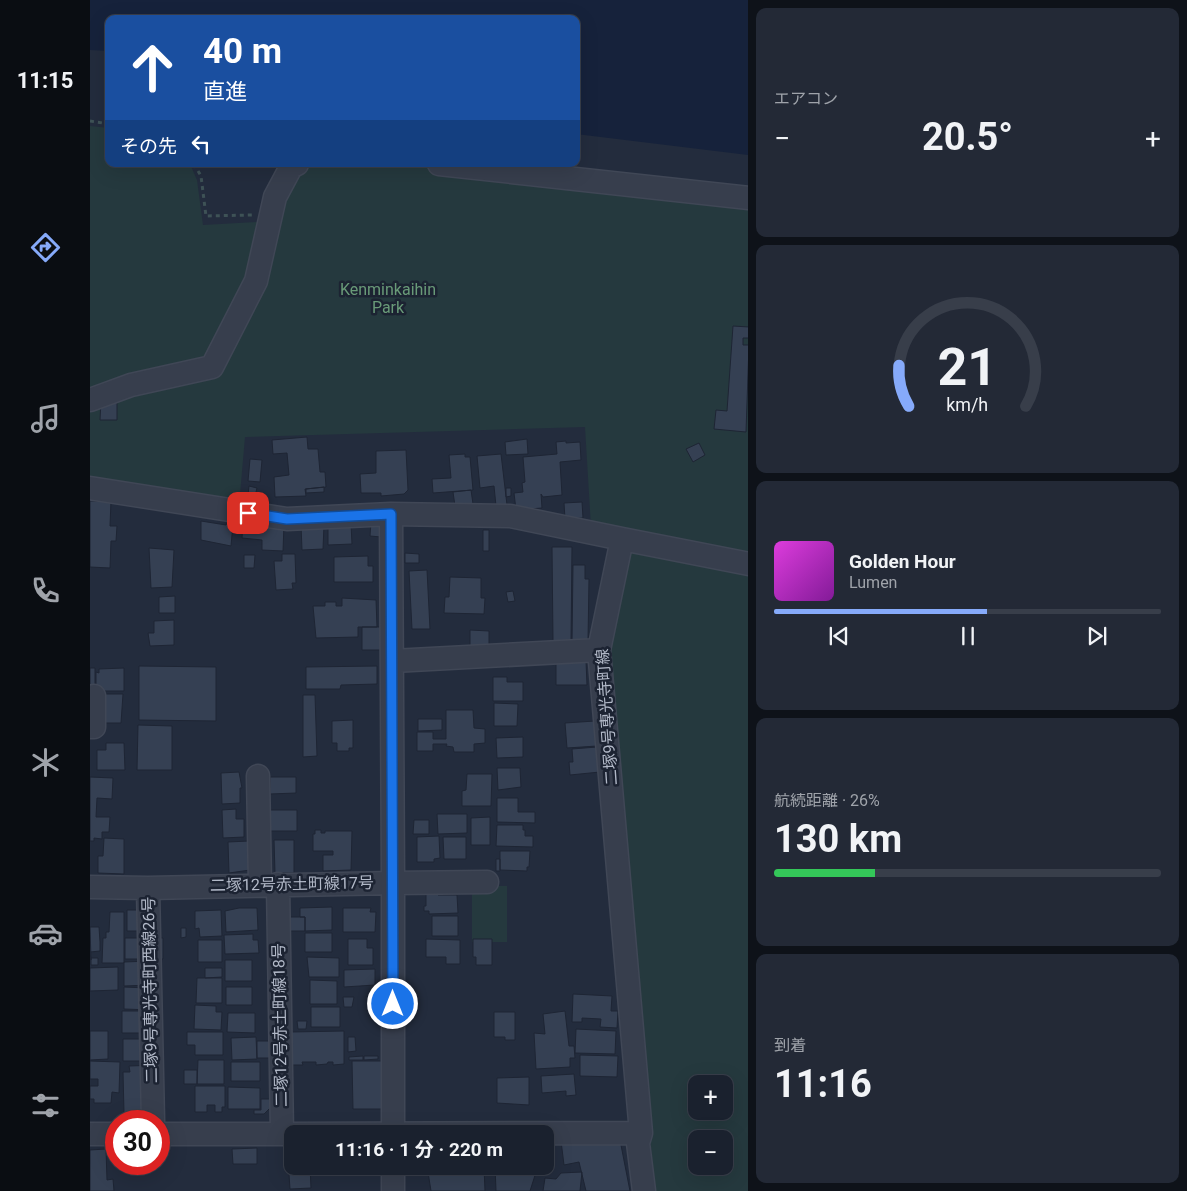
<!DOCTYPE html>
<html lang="ja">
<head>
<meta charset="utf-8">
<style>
	body { margin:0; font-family:Roboto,"Noto Sans JP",sans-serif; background:#232936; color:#f1f3f6; height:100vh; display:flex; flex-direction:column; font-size:19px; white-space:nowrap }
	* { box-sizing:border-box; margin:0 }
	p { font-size:16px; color:#9fa3aa }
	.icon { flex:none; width:28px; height:28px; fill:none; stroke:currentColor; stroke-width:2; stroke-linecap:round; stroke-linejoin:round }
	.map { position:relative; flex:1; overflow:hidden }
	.panel { display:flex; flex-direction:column; gap:8px; padding:8px; background:#0e1219; width:439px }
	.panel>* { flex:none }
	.hud { position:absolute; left:15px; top:15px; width:475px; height:152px; border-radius:10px; box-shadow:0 5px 20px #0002,0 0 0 1px #383e4a; background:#1a4fa0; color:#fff; overflow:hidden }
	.buttons { position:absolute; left:598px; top:1075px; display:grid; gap:10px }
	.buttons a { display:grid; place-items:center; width:45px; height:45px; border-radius:10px; background:#1a212e; box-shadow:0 5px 20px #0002,0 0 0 1px #383e4a; font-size:25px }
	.speed { position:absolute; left:15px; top:1110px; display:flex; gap:10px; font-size:25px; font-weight:700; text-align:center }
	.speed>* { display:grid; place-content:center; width:65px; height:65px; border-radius:50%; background:#1a212e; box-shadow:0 5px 20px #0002,0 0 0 1px #383e4a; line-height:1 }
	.speed .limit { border:8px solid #d22; background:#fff; color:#111 }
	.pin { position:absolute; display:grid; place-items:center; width:42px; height:42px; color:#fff; margin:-21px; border-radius:10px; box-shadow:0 2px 8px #0006 }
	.me { position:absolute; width:55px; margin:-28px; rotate:0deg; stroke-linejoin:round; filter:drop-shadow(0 0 4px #0008) }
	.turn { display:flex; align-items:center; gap:18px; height:105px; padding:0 15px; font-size:22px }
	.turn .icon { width:65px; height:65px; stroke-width:2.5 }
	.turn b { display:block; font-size:35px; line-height:42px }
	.then { display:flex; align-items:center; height:48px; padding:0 15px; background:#0003; gap:10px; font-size:19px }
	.big { font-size:38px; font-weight:700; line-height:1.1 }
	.panel .widget { flex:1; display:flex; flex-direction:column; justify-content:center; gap:8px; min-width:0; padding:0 18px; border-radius:10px; background:#232936 }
	.panel .dial { align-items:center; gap:0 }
	.dial svg { height:130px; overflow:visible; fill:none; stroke:#383e4a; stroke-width:7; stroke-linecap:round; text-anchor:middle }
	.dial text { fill:#f1f3f6; stroke:none }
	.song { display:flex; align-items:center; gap:15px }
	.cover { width:60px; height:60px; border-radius:8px; background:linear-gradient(135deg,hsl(300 70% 55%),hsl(290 70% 35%)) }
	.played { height:5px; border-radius:2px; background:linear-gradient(90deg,#86aafa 55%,#383e4a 55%) }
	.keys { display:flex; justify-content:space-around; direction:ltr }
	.heat { display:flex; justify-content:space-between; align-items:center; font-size:28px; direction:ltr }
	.charge { height:8px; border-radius:4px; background:linear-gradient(90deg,#34c759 26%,#383e4a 0) }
	.trip { position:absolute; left:194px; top:1125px; width:270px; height:50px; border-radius:10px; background:#1a212e; box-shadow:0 5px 20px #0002,0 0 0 1px #383e4a; font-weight:700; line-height:50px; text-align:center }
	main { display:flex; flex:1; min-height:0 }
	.dock { display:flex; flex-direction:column; width:90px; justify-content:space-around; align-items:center; background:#0a0d12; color:#9fa3aa }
	.dock .icon { width:35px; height:35px }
	.dock .on { color:#86aafa }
	.dock b { font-size:22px; color:#f1f3f6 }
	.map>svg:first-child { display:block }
	.green { fill:#25393e; fill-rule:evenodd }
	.water { fill:#16223b }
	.building { fill:#354053; stroke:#1e2534 }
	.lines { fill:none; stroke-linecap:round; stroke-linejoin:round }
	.minor-casing { stroke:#404756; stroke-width:25 }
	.path { stroke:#3e5256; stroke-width:3; stroke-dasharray:4 4; stroke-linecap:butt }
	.minor { stroke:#373e4d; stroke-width:22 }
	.route-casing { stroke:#114b97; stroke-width:12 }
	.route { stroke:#1a73e8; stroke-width:9 }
	.labels { text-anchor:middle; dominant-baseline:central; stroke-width:5; stroke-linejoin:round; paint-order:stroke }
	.park-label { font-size:16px; fill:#699a78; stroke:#1c2332 }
	.street-label { font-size:16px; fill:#b2b9c8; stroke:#1c2332 }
</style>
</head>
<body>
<main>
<nav class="dock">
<b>11:15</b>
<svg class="icon on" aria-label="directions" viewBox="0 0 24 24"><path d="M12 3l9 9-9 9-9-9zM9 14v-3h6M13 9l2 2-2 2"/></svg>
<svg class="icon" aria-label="music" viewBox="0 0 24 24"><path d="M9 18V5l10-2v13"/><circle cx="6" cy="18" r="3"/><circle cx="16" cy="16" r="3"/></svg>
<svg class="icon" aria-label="phone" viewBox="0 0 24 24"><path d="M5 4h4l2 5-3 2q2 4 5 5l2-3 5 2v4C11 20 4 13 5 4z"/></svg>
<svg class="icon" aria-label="climate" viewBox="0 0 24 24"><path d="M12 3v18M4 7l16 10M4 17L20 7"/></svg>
<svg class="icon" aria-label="car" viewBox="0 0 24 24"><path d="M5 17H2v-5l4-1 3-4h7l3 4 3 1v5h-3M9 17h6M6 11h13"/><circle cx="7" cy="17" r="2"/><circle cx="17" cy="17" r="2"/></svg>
<svg class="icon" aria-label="filters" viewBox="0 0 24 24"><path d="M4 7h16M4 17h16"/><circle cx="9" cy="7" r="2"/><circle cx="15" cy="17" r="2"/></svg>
</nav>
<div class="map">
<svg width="659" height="1191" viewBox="0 0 659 1191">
	<rect width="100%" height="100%" fill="#232c3d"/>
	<path class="green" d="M0,126l19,2v36h81l7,16 6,45 72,-4 24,-47 13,-10h86l350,42v985h-93l-49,-524 20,-107 -35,-33 -6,-100 -340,10 -6,69 -149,-26zM606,1084h28v27h-28zM606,1139h28v27h-28z
		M382,886h35v56h-35z"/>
	<path class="water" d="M0,0h658v155l-172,-21v-115h-467v32l-19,-1z"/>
	<path class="building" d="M643,326l16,1v11h-6v7h6l-3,87 -32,-3 2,-19 11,1z
		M11,400h16v20h-17z
		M217,437l1,12h10l2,23h5l1,15 -21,2 1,7 -31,1 -1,-20 15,-2 -2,-22 -14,1 -1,-14z
		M437,439l1,15 -22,1 -1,-13z
		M476,441v2l14,-1 1,18 -21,2 2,33 -19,2 -2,-3 1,14 -26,2 -2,-17 9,-1 -1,-9 3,-1 -2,-25 34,-3 -1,-12z
		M609,443l6,12 -12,7 -7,-13z
		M316,450l2,40 -4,4 -23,2v-3h-20l-1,-19 16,-1v-22z
		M375,454v3h5l3,33 -40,3 -1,-14 19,-1 -2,-23z
		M411,454l6,51 -11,1 -2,-20 -14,2 -3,-32z
		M160,459l12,1 -2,22 -12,-1z
		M159,486l8,2 -2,8 -7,-1z
		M234,487v5l-18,1v-4z
		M416,488h5v8l-5,1z
		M381,490l2,14 -18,2 -2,-14z
		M0,501h21l-1,25h7l-1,15h-5l-1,27 -20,-1z
		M492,502l1,16 -18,1 -1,-16z
		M111,521l25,4 1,-2 6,1 -2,22 -30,-6z
		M153,522l41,2 -1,27 -21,-1v-10l-20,-2z
		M281,522l11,1 -1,14 -11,-1z
		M238,524h23l1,20 -24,1z
		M211,525h23l-1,24 -21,1z
		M393,530h6v21h-6z
		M462,547h20l-1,94h-18z
		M59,548l25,2 -2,37 -21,1z
		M315,553l14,1v9h-14z
		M192,554h13l1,29h-4l1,6 -17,1 -2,-29h8z
		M154,555h11l-1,13h-10z
		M278,556v10h5v16h-39v-25z
		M483,565h12v14h4l-1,62h-16z
		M337,570l3,59h-18l-3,-58z
		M360,577l31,1v20h4l-1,16 -40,-1 1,-16h4z
		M423,591l2,10 -7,1 -2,-10z
		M85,596v17h-16v-16z
		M252,598l34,2 1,27h-19v10l-42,1 -3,-32h12v-4h11v4h6z
		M84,620v25l-24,1 -2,-13h6v-12z
		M272,627h19v23h-19z
		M380,630l19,1v16l-19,-1z
		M496,661l1,24h-31v-22z
		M49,666l77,1v54l-77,-1z
		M287,666v18l-36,1 -1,4h-34v-22z
		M0,668h5v18h-5z
		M34,668v23h-28v-19l3,1v-4z
		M403,677h14v5h16v19h-30z
		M14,694h19l-2,29h-17z
		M213,695h12l2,61 -14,1z
		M404,703l24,1 -1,22h-23z
		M356,710h27l1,18 11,1v14l-11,1v8h-20l-1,-5 -7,-1 1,-2h-14v7h-16v-19h16v7h13z
		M328,719h24v11l-24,1z
		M263,720v28h-4v3h-12v-8h-5v-22z
		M505,721l2,25 -30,2 -2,-25z
		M48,725l34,1v44h-35z
		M433,737v20l-26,1 -1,-20z
		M16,743h18l1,27h-28v-20h9z
		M507,747l3,25 -30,3 -1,-13h4l-1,-13z
		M407,768h23l1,19 -23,3z
		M149,772l3,16h-2v15l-18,1 -1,-31z
		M377,774h25l-1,32h-29v-15l4,-1z
		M0,777l23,1 -1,21 -15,-1 -1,19h14l-1,15h-7v7l-8,-1v3h-4z
		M180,777h26v16l-26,1z
		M407,798h21v14h17v11l-38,-1z
		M146,809v10h8v18l-21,1 -1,-28z
		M179,810h28v21h-28z
		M347,814h30v19l-29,1z
		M400,817v28h-19v-27z
		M324,820h15v14h-16z
		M407,825h26v5h2v6h8v11l-37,-1z
		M225,830h6v3h4v-2h27l-1,39 -28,1v-16h10v-4h-20v-17h2z
		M349,836l1,22 -6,1v3h-17v-25z
		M353,837h23v22h-22z
		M14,838l20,1v35l-26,-1v-17h5z
		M184,840h20v33h-19z
		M159,841l1,29 -21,3 -1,-31z
		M410,851h30l-1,16h-2v4l-27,-1z
		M406,859h4v12h-4z
		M348,892v3h19l1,18 -29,1v-3h-5v-5h2v-13z
		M242,907v23l-27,1v-14h-5v-9z
		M149,908h18l1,22 -32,2 -1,-21z
		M253,908h28l-1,4h6l-1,20h-32z
		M37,910h22v21h-22z
		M131,910l1,26 -22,1 -1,-9 -4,1v-18z
		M20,912h14v51h-22l1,-25h3v-6h3z
		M342,916h26v20h-26z
		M200,917h15v14h-15z
		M0,927h9l1,15v9l-10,1 1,8z
		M91,928h5v9l-5,1z
		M215,933h27v19h-27z
		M163,934v6h5l1,13 -34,1 -1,-19z
		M35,938h24l1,21h-25z
		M59,938h14v21h-13z
		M258,939h19v9h6v17h-25z
		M336,939l34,1v24h-14v-7h-20z
		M383,939h19v26h-16v-8h-3z
		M108,940h24v22h-24z
		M217,957l32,1v19h-30z
		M1,958h7v7h-7z
		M135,960h27v21h-27z
		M60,961v24l-26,1v-24z
		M28,967v23l-28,1v-23z
		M115,968h17v9l-17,1z
		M285,969v16l-31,2v-17z
		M107,978h25v25h-26z
		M220,980l27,1v23h-27z
		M34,987l23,1 5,22 -28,-1z
		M136,987h26v18h-26z
		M483,994l39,2 -1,15h7l-1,17 -17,-1 1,-8 -19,-1v4h-10z
		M253,997h11l-2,10h-8z
		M105,1005l21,1v6h6l-1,18 -27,-1z
		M221,1007h29v20h-29z
		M32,1011h30v22h-30z
		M475,1011l4,35h5l1,12h-5v9l-34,2 -2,-36 11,1 -2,-20z
		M404,1012h21v28h-10v-3h-11z
		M138,1013h27v20l-28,-1z
		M207,1021h10l-1,8h-8z
		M486,1029l40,2 -1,23 -40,-1z
		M0,1031h18v28l-18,1z
		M254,1031v33l-11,1v-3h-5l-1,2 -11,1v-3h-14l1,3h-12v-33z
		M97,1032h36v23h-28v-10h-8z
		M166,1037l1,22 -25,1 -1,-22z
		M258,1037h7l1,14 -8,1z
		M33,1039h30v22h-30z
		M167,1041h14v17h-14z
		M490,1055l38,1 -1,21 -37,-1z
		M273,1056v4h-14v-3z
		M274,1056h14v3l-14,1z
		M108,1060h26v24h-27z
		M0,1061l30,1 -1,31 -7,-1 -1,11h-17v-4h-4v-13h8v-7h-8z
		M262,1061h30v48h-29z
		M141,1062h29v19h-29z
		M70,1065l-11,48h-25l-1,-41h7l-1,-6z
		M94,1070h13v14h-13z
		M484,1074l2,21 -10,1v-5l-24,2 -1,-17z
		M439,1077v28l-32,-2v-25z
		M105,1086h30v21h-3v5h-7v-7h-8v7h-12z
		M138,1087l32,1v21h-32z
		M171,1099h11v7l-8,8h-10v-4h7z
		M470,1133l60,7 10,51h-44l-7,-29 -15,3z
		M167,1148v16h-24l-1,-15z
		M16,1149l1,31 6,-1 1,12h-24v-41z
		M202,1159v7h18l1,22 -21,1 -2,-29z
		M337,1166h57l1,25h-54z
		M405,1166h43l-8,25h-34z
		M492,1172l-2,19h-37l2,-13 11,1 5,-6z"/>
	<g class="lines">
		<g class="minor-casing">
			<path id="minor" d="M349,164l310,34
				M0,400l41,-15 81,-18 44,-86 19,-84 16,-30 6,-3
				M0,488l197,31 104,-5 119,2 112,23 -23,111 42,483 -3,10 6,48
				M301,514l2,369 94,-1
				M532,539l127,25
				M303,661l206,-11
				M0,727h4v-31
				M168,776l2,108
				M0,887l58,1 5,233
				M58,888l245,-5v251
				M0,1134h26
				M69,1134h123l-4,-250
				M192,1134l359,-1
				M303,1166v25"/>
		</g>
		<path class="path" d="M0,121l19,3
			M104,164l7,12 5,40 46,-1"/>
		<use href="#minor" class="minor"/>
	</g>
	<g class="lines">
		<g class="route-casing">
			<path id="route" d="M158,513l39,6 104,-5 2,490"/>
		</g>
		<use href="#route" class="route"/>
	</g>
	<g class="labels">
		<g class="park-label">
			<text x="298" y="289">Kenminkaihin<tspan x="298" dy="18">Park</tspan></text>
		</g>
		<g class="street-label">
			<text transform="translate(517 717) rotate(-94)">二塚9号専光寺町線</text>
			<text transform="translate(202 884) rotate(-1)">二塚12号赤土町線17号</text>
			<text transform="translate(60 990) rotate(-91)">二塚9号専光寺町西線26号</text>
			<text transform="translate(190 1025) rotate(-91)">二塚12号赤土町線18号</text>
		</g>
	</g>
</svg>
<div class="buttons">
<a>+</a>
<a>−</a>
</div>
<div class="speed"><div class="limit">30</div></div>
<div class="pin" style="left:158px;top:513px;background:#d93025"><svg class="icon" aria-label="arrive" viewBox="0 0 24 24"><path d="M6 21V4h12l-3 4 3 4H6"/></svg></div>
<svg class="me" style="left:303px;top:1004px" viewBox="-20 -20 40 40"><circle r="17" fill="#1a73e8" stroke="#fff" stroke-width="3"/><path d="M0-11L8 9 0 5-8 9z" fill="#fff"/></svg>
<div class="trip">11:16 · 1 分 · 220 m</div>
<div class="hud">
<div class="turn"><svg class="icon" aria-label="ahead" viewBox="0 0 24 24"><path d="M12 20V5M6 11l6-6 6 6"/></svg><div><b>40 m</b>直進</div></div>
<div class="then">その先<svg class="icon" aria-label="left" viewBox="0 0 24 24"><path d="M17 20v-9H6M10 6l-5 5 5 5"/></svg></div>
</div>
</div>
<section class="panel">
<div class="widget"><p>エアコン</p>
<div class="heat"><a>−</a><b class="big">20.5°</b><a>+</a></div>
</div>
<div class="widget dial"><svg viewBox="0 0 100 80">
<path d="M14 69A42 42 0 1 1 86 69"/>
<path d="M14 69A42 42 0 0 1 8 44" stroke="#86aafa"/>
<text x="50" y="56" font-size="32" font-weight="700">21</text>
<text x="50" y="72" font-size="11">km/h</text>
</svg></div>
<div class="widget">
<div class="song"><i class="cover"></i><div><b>Golden Hour</b><p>Lumen</p></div></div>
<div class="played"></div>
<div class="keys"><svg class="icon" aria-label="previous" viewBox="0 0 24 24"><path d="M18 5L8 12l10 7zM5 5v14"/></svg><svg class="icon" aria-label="pause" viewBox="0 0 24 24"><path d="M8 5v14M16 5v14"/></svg><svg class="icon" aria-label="next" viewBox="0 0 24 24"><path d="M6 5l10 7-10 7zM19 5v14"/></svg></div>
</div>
<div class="widget"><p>航続距離 · 26%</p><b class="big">130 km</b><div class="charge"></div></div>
<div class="widget"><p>到着</p><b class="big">11:16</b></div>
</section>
</main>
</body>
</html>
